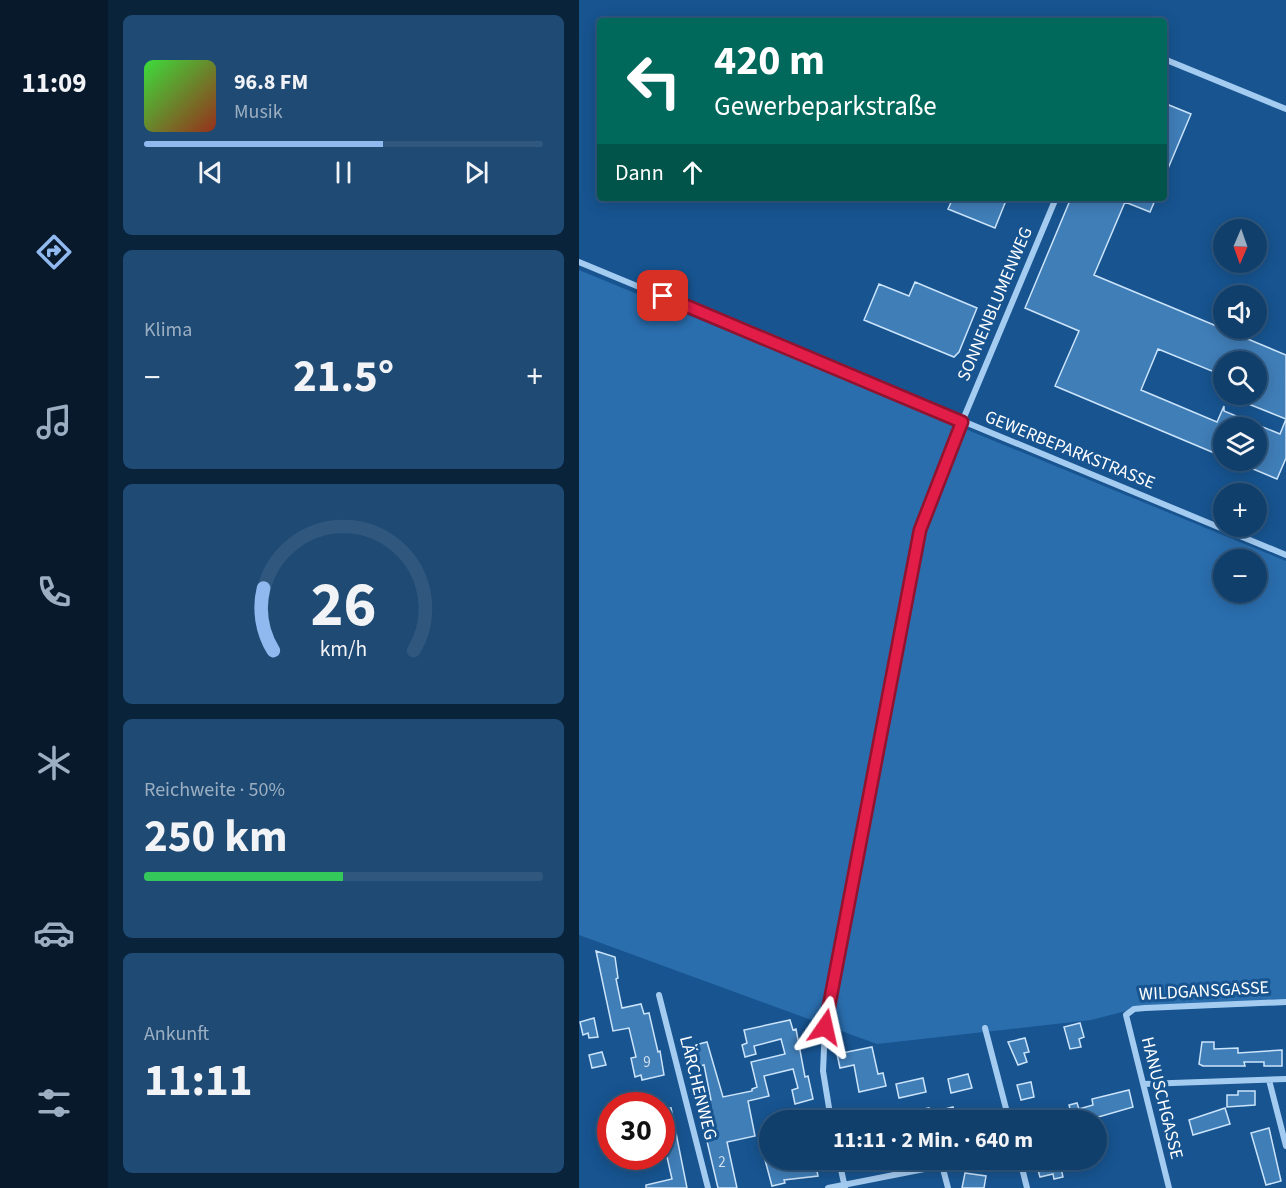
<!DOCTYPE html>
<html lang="de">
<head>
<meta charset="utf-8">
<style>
	body { margin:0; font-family:"Source Sans 3",sans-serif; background:#1e4a74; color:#f1f3f6; height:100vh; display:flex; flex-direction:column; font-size:22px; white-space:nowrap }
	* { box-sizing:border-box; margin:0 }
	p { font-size:20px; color:#9cafc2 }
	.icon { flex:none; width:33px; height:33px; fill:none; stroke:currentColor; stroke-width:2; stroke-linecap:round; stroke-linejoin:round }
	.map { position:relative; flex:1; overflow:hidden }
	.drawer { display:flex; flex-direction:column; gap:15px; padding:15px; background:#09233b; width:471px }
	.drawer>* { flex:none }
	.hud { position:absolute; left:18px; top:18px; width:570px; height:183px; border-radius:6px; box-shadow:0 3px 15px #0003,0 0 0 2px #30587f; background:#00695c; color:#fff; overflow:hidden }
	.needle { width:39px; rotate:182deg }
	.tools { position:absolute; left:634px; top:219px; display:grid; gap:12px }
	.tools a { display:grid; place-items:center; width:54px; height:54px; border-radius:50%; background:#113f6c; box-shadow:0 3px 15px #0003,0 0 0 2px #30587f; font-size:30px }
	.speed { position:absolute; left:18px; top:1092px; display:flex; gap:12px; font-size:30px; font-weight:700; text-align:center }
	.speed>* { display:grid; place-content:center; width:78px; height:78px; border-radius:50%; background:#113f6c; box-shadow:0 3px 15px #0003,0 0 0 2px #30587f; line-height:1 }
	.speed .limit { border:9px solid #d22; background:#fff; color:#111 }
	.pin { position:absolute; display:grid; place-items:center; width:51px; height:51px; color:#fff; margin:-26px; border-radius:12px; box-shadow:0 3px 9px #0006 }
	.me { position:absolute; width:66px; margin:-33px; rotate:11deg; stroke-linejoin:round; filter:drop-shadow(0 0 4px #0008) }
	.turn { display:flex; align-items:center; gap:21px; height:126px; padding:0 18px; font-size:27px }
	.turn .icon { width:78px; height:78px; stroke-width:2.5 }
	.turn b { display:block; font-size:42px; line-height:51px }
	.then { display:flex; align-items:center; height:57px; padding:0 18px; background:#0003; gap:12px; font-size:22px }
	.big { font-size:45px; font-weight:700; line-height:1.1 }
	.drawer .widget { flex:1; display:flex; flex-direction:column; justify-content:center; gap:9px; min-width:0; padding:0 21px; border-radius:9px; background:#1e4a74 }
	.drawer .dial { align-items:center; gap:0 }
	.dial svg { height:156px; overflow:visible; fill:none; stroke:#30587f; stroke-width:7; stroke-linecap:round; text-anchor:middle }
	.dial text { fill:#f1f3f6; stroke:none }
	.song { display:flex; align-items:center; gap:18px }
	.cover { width:72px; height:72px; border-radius:9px; background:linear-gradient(135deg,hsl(120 70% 55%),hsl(10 70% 35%)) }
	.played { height:6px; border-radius:3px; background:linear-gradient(90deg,#90b9f0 60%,#30587f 60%) }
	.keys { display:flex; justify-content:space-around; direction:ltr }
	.heat { display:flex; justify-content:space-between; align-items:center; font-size:33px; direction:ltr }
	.charge { height:9px; border-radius:4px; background:linear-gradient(90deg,#34c759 50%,#30587f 0) }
	.trip { position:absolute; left:180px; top:1110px; width:348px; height:60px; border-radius:30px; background:#113f6c; box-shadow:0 3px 15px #0003,0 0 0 2px #30587f; font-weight:700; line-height:60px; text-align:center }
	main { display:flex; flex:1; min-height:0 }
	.menu { display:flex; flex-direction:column; width:108px; justify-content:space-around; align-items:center; background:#07192b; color:#9cafc2 }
	.menu .icon { width:42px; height:42px }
	.menu .current { color:#90b9f0 }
	.menu b { font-size:27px; color:#f1f3f6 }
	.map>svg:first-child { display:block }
	.green { fill:#2a6eae; fill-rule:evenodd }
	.building { fill:#407eb8; stroke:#cbe4fb; stroke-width:1.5; fill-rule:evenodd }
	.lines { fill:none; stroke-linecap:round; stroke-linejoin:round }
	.street { stroke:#a4cbf0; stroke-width:6 }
	.route-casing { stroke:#92132f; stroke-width:15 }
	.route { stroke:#e11d48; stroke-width:10 }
	.labels { text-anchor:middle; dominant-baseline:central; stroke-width:6; stroke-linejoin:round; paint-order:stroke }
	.number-label { font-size:15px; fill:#cfdfed }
	.street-label { font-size:18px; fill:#fff; stroke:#175490 }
</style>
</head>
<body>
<main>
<nav class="menu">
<b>11:09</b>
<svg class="icon current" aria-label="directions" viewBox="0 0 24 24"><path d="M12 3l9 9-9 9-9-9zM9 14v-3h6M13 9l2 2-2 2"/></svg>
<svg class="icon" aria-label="music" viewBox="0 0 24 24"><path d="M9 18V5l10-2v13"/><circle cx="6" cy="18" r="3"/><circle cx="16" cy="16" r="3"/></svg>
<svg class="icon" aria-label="phone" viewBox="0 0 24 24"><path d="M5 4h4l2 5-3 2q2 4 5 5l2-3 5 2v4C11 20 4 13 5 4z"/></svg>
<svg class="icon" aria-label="climate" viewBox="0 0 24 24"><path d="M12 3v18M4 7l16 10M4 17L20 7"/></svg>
<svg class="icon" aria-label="car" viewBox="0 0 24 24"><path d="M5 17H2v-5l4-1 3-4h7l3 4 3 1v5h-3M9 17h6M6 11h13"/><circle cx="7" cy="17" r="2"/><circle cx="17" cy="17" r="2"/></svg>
<svg class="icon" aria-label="filters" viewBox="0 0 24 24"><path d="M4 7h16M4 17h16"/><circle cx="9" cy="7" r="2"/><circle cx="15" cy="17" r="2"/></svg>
</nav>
<section class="drawer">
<div class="widget">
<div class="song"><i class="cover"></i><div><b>96.8 FM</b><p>Musik</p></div></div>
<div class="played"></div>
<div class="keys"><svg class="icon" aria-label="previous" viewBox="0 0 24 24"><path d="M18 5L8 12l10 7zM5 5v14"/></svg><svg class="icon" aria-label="pause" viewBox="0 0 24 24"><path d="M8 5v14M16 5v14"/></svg><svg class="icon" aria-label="next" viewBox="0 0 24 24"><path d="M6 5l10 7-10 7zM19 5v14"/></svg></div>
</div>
<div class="widget"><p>Klima</p>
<div class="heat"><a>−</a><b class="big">21.5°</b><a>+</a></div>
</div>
<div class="widget dial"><svg viewBox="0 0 100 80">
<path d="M14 69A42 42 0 1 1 86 69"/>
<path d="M14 69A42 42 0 0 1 9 37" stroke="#90b9f0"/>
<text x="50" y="56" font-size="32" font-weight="700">26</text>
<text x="50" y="72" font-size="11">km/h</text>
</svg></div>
<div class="widget"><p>Reichweite · 50%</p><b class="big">250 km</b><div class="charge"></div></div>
<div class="widget"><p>Ankunft</p><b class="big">11:11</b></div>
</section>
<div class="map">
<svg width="707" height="1188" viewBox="0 0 707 1188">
	<rect width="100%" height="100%" fill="#175490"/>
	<path class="green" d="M0,270l707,291v444l-160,6 -35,9 -214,24 -298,-109zM645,560h33v32h-33z"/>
	<path class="building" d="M585,103l27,11 -27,64z
		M374,198h54l-12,30 -47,-19z
		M492,198h85l-6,14 -25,-10 -31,73 192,80v103l-9,21 -43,-18 23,-1v-32h-33v29l-169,-71 24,-55 -54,-23zM579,349l66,27v-14h33v32l-31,1 60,24 -6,15 -56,-23v-5l-7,16 -76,-32z
		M336,282l62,26 -18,44 -5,5 -90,-37 15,-36 30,12z
		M17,951l19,6 3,21 -2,1 6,29 19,-4 3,10 5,-1 9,39 2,-1 4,24 -22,5 -1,-5 -6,2 -4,-19 5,-1 -7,-29 -16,3z
		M15,1018l4,19 -9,1 -1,-5 -5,2 -3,-13z
		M211,1020l3,10 3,-1 9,48 3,-1 5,23 -18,5 -3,-14 6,-2 -5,-19 -29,7 5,20 -21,5 7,35 -28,6 10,46h-19l-20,-85 13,-3 -7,-35 -8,2 -1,-5 -4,1 -4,-16 20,-5 16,55 29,-6v-2l5,-2 -6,-25 34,-8 -4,-15 -27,7 2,8 -11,3 -3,-12 5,-2 -3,-13z
		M501,1023l4,14 -5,2 2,8 -11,2 -6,-22z
		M446,1038l4,14 -5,1 3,9 -9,3 -10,-23z
		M623,1042h12v7l24,-1v5l44,-3v16h-18v-4h-20l1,4h-42l-4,-2z
		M293,1047l6,27 5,-1 3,13 -27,6 -5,-27 -14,3 -3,-14z
		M23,1052l4,13 -14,3 -3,-13z
		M389,1074l4,14 -21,5 -3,-14z
		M344,1078l3,14 -27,6 -3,-14z
		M452,1082l3,15 -13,3 -4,-15z
		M550,1090l4,17 -45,13h-15l-4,-15 8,-2 2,6 14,-4 -1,-6z
		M659,1091h17v14l-28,2v-12h11z
		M374,1107l3,13h-69v-3l42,-9 1,5z
		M92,1108l16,80h-41v-3l26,-6 -5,-22 -4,1 -2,-5v-43z
		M646,1108l5,16 -37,11 -4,-15z
		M690,1128l12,53 -15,4 -15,-52z
		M190,1139v21h13l2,8 31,-7 3,15 -34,4 1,3 -13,3 -12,-45z
		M466,1160h14l4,17 -9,2 -1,-5 -13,3 -4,-14z
		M386,1173l21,3 -2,12h-22z"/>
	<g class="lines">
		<path class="street" d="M585,59l122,50
			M0,262l707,293
			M80,995l49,193
			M406,1028l24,92
			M690,1080l17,66
			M565,1084l142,-5
			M252,1120l-8,-49 2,-44 95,-497 42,-108 94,-224
			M260,1160l6,28
			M441,1160l7,28
			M363,1165l6,23
			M249,1188l142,-28
			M590,1188l-43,-173 8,-6 11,-1 141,-6"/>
	</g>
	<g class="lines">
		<g class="route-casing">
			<path id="route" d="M84,296l299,126 -42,108 -95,497"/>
		</g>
		<use href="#route" class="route"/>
	</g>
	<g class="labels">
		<g class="number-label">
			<text x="68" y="1062">9</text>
			<text x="143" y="1162">2</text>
		</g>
		<g class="street-label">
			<text transform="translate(416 304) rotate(-67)">SONNENBLUMENWEG</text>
			<text transform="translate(491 450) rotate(22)">GEWERBEPARKSTRASSE</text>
			<text transform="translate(625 991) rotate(-3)">WILDGANSGASSE</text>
			<text transform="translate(119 1088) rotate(76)">LÄRCHENWEG</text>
			<text transform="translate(583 1098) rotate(76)">HANUSCHGASSE</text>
		</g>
	</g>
</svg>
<div class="tools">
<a><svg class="needle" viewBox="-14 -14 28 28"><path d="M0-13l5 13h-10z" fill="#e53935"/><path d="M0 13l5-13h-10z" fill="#9cafc2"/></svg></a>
<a><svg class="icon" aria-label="sound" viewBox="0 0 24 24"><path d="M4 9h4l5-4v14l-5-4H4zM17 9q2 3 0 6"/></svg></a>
<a><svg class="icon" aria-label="search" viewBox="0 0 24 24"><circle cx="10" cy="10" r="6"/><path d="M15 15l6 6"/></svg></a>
<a><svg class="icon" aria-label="layers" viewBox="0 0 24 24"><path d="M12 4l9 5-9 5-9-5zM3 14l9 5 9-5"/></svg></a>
<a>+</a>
<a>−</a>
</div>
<div class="speed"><div class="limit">30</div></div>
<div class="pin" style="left:84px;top:296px;background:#d93025"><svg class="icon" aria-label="arrive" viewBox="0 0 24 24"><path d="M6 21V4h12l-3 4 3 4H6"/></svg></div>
<svg class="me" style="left:246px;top:1027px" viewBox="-20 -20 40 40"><path d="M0-17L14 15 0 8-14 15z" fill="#e11d48" stroke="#fff" stroke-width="4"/></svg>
<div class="trip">11:11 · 2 Min. · 640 m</div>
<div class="hud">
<div class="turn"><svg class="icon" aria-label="left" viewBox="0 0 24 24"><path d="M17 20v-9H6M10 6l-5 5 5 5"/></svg><div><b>420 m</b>Gewerbeparkstraße</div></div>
<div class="then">Dann<svg class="icon" aria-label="ahead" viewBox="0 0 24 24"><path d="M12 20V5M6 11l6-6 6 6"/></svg></div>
</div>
</div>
</main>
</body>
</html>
